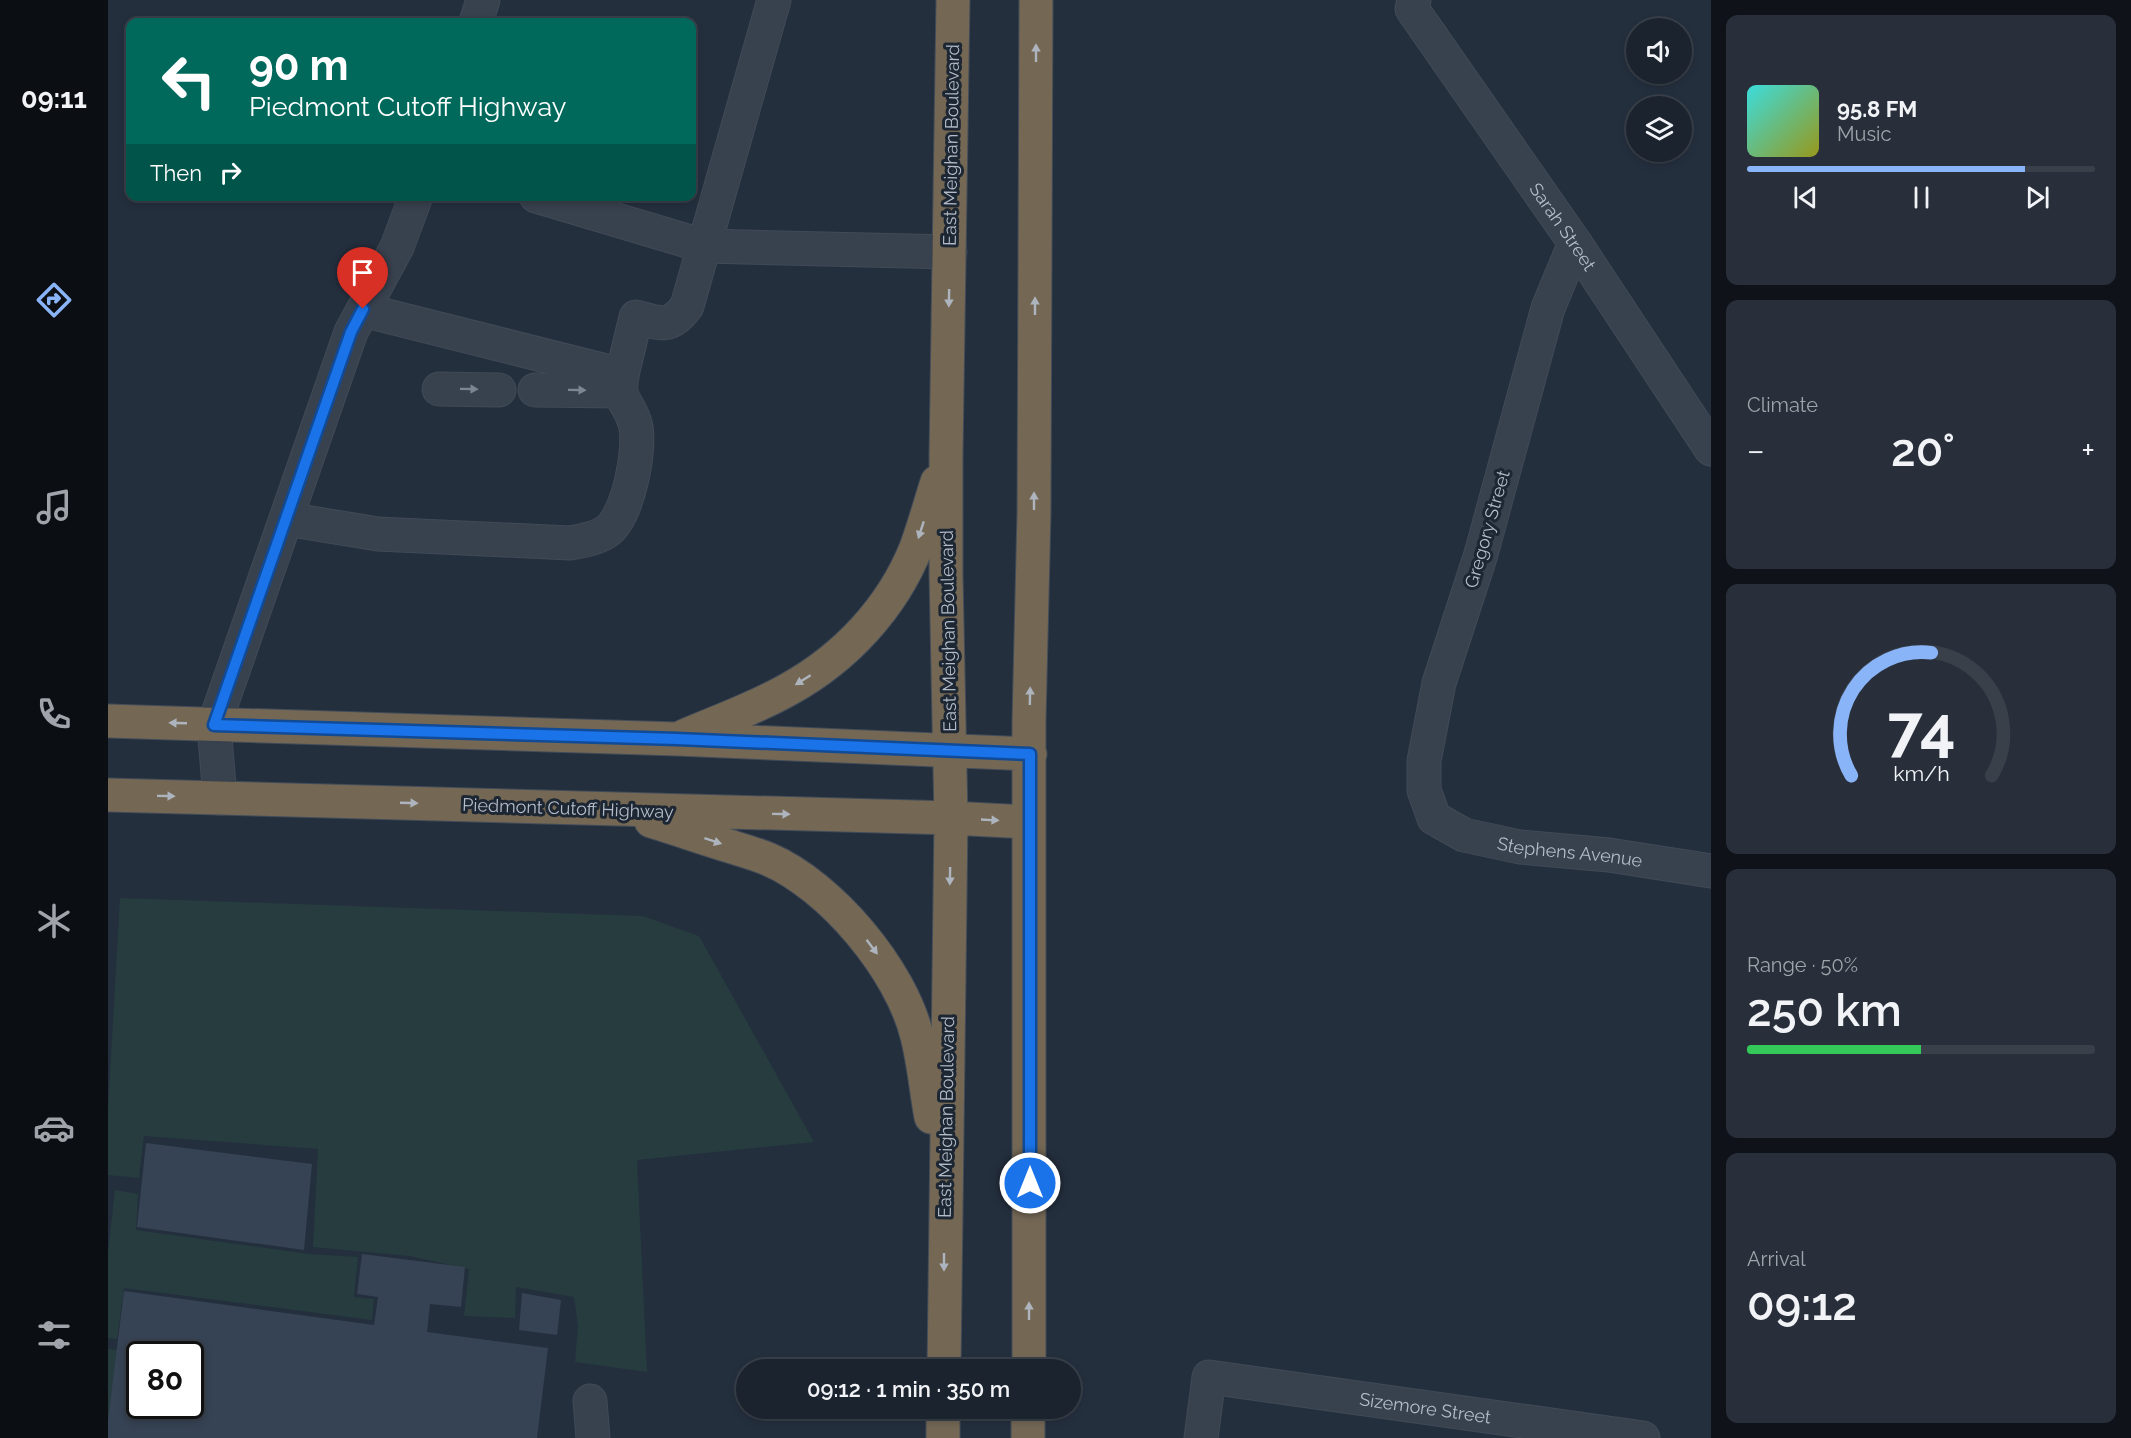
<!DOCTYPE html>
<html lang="en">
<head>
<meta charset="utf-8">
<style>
	body { margin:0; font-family:Raleway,sans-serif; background:#282f3a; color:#f1f3f6; height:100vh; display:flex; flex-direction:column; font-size:22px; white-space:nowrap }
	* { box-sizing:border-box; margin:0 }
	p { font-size:20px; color:#a0a4aa }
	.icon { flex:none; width:33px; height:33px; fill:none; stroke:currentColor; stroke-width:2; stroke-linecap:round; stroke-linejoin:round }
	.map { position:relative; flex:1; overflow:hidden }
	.details { display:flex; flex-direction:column; gap:15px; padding:15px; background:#0f1319; width:420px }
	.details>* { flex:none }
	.top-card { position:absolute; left:18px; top:18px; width:570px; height:183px; border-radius:12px; box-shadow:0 3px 9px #0003,0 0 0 2px #39404a; background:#00695c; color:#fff; overflow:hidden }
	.buttons { position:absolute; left:1518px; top:18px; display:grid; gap:12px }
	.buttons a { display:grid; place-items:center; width:66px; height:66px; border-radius:50%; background:#1b232e; box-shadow:0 3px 9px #0003,0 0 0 2px #39404a; font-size:30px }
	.speed { position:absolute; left:18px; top:1341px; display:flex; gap:12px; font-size:30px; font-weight:700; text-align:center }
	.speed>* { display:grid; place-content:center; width:78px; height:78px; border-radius:50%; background:#1b232e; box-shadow:0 3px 9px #0003,0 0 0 2px #39404a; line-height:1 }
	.speed .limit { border:3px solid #111; border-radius:9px; background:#fff; color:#111 }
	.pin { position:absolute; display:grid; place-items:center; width:51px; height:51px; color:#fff; margin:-62px -26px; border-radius:50% 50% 50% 0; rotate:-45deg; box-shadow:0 0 6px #0007 }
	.pin .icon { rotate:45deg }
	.me { position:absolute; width:66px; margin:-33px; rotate:0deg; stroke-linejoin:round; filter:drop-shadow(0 0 4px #0008) }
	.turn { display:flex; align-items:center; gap:21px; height:126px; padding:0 24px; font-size:27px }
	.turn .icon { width:78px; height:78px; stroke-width:2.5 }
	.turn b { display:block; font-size:42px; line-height:51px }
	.then { display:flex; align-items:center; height:57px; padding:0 24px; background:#0003; gap:12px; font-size:22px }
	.big { font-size:45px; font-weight:600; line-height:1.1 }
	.details .widget { flex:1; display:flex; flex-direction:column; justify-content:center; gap:9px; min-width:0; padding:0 21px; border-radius:12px; background:#282f3a }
	.details .dial { align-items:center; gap:0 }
	.dial svg { height:156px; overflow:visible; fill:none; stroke:#39404a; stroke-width:7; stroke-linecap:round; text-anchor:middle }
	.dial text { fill:#f1f3f6; stroke:none }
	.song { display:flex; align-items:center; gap:18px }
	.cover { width:72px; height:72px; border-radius:9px; background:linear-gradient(135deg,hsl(180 70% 55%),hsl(60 70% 35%)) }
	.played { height:6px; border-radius:3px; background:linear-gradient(90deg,#8ab4f8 80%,#39404a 80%) }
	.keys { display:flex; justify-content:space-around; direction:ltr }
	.heat { display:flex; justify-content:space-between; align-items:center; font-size:33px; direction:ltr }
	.charge { height:9px; border-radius:4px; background:linear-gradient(90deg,#34c759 50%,#39404a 0) }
	.trip { position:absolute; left:628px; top:1359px; width:345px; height:60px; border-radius:30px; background:#1b232e; box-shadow:0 3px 9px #0003,0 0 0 2px #39404a; font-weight:600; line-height:60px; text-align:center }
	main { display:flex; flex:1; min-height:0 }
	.dock { display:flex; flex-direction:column; width:108px; justify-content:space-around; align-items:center; background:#0b0e12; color:#a0a4aa }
	.dock .icon { width:42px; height:42px }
	.dock .on { color:#8ab4f8 }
	.dock b { font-size:27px; color:#f1f3f6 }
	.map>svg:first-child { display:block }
	.green { fill:#263c3f }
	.building { fill:#364354; fill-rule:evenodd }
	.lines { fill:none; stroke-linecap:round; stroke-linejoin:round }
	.minor-casing { stroke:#414a57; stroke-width:35 }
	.highway-casing { stroke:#434c59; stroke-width:35 }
	.minor { stroke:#38414e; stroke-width:33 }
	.highway { stroke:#746855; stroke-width:33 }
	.oneway { fill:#aeb4bd }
	.oneway2 { fill:#7c8592 }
	.route-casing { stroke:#114b97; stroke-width:15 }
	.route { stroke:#1a73e8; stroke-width:10 }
	.labels { text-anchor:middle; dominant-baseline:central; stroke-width:6; stroke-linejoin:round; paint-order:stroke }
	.street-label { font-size:18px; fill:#b4bcc9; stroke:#1d2633 }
</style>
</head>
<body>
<main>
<nav class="dock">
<b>09:11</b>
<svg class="icon on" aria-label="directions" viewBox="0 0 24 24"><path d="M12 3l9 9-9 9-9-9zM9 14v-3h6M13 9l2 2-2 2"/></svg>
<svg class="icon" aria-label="music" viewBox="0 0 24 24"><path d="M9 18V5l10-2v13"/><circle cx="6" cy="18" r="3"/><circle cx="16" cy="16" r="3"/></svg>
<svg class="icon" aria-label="phone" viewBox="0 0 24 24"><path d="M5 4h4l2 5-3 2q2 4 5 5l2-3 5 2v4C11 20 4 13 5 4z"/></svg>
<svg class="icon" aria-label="climate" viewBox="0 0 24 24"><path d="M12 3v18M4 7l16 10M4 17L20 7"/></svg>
<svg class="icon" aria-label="car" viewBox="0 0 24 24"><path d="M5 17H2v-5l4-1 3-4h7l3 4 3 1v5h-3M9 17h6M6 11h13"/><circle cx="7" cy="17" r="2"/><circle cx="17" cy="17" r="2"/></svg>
<svg class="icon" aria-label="filters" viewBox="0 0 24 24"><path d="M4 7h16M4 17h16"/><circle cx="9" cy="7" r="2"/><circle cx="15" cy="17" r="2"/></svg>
</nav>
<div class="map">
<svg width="1603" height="1438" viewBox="0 0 1603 1438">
	<rect width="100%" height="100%" fill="#242f3e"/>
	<path class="green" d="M12,898l523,18 56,20 115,206 -177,18 10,212 -72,-10 3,-36 -4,-29 -58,-10 -1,31 -51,-2 5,-47 -60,-13 -96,-9 5,-98 -174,-13 -5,42 -31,-3v-66z
		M7,1190l23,4 -2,36 173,24 49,3 -4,40 20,2 -2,21 -248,-32 -7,51 -9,-1v-87z
		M0,1349l10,1 -10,86z"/>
	<path class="building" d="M38,1143l166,21 -8,86 -167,-23z
		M254,1254l103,13 -4,40 -31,-3 -3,28 121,16 -11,90h-429v-18l16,-129 250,34 4,-28 -21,-3zM32,1354h50v52h-50z
		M414,1293l39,7 -4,35 -38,-5z"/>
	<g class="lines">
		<g class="minor-casing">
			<g id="minor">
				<path id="s1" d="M1306,0l-2,9 163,234 136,206"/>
				<path d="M368,22l7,-22"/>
				<path d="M428,196l168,50 246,6"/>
				<path id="s2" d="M1467,243l-27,65 -67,246 -42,129 -15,78v29l10,28 30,17 56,12 89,8 102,16"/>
				<path d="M255,310l259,65 14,-58c25,7 34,12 51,-11l87,-306"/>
				<path d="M331,389l60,1"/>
				<path d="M427,390l84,1"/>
				<path d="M178,519l92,15 192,9c12,-2 25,-4 36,-11 22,-14 36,-85 29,-109 -7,-23 -18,-21 -13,-48"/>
				<path d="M112,798l-6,-73 137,-393 46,-85 19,-51"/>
				<path d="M482,1401l3,37"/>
				<path id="s3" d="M1093,1438l8,-61 434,61"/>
			</g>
		</g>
		<g class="highway-casing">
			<path id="highway" d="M0,721l569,18 353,15
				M576,736c35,-15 72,-28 105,-47 56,-31 103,-81 127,-141 8,-22 14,-44 21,-66
				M0,795l843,23 78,4
				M543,821c26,8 52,17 78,25 13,4 27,8 39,13 63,27 133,111 149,177 7,27 9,55 14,81
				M836,1370l7,-552 -5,-244v-119l7,-455
				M921,1370v-649l5,-209 2,-512
				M835,1438v-30
				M920,1438v-30"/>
		</g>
		<use href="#minor" class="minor"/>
		<use href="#highway" class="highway"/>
	</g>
	<defs><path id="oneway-solid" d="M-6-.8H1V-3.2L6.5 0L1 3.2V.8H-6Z" transform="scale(1.5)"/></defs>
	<g class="oneway">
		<use href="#oneway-solid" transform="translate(928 53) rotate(-90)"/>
		<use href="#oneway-solid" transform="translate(841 298) rotate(91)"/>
		<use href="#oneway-solid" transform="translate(927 306) rotate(-90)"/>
		<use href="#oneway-solid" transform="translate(926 501) rotate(-90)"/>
		<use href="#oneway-solid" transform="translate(813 530) rotate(108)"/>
		<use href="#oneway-solid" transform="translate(695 680) rotate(148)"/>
		<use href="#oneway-solid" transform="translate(922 696) rotate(-89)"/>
		<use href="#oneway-solid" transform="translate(70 723) rotate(-178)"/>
		<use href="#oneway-solid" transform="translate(58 796) rotate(1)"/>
		<use href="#oneway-solid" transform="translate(301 803) rotate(2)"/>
		<use href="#oneway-solid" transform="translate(673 814) rotate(1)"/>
		<use href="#oneway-solid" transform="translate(882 820) rotate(3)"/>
		<use href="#oneway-solid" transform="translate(605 841) rotate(18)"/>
		<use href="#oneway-solid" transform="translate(842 876) rotate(91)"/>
		<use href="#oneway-solid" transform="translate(764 947) rotate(53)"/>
		<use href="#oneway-solid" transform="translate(836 1262) rotate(90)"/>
		<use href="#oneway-solid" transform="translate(921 1311) rotate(-90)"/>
	</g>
	<g class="oneway2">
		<use href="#oneway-solid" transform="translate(361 389) rotate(1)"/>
		<use href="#oneway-solid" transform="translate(469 390) rotate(1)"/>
	</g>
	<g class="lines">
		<g class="route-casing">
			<path id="route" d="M255,309l-12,23 -137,393 463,14 353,15v429"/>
		</g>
		<use href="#route" class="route"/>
	</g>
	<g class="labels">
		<g class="street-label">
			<text transform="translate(843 145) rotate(-89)">East Meighan Boulevard</text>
			<text stroke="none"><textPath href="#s1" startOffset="274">Sarah Street</textPath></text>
			<text transform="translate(1379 529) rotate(-74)">Gregory Street</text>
			<text transform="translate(840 631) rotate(-91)">East Meighan Boulevard</text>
			<text transform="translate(460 808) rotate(2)">Piedmont Cutoff Highway</text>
			<text stroke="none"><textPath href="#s2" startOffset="741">Stephens Avenue</textPath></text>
			<text transform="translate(838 1117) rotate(-89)">East Meighan Boulevard</text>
			<text stroke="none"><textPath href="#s3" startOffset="280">Sizemore Street</textPath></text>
		</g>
	</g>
</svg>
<div class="buttons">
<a><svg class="icon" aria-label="sound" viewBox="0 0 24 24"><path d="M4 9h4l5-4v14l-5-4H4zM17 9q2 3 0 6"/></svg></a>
<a><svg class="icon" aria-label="layers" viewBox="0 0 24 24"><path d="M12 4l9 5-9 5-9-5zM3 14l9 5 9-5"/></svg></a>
</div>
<div class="speed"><div class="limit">80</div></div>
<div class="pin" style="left:255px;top:309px;background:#d93025"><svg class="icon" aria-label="arrive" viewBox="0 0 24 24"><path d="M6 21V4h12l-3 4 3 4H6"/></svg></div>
<svg class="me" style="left:922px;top:1183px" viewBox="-20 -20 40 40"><circle r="17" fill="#1a73e8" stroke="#fff" stroke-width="3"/><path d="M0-11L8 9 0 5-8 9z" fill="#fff"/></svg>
<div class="trip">09:12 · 1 min · 350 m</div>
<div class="top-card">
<div class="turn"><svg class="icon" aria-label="left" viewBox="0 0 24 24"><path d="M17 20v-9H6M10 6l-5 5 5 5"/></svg><div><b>90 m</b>Piedmont Cutoff Highway</div></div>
<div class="then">Then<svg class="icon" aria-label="right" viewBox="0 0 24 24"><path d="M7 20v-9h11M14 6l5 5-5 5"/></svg></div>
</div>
</div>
<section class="details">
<div class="widget">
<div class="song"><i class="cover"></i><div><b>95.8 FM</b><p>Music</p></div></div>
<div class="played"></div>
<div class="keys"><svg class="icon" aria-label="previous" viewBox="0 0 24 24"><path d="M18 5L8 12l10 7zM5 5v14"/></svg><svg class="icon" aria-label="pause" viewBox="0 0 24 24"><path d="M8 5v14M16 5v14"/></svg><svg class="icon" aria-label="next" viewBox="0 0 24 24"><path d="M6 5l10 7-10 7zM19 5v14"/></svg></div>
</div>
<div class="widget"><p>Climate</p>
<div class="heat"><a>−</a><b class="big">20°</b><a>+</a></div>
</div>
<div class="widget dial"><svg viewBox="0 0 100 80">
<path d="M14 69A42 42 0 1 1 86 69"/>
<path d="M14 69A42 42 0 0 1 55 6" stroke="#8ab4f8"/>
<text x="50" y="56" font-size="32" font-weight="700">74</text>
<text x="50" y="72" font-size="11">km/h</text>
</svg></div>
<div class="widget"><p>Range · 50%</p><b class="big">250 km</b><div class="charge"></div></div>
<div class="widget"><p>Arrival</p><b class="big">09:12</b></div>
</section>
</main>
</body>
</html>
